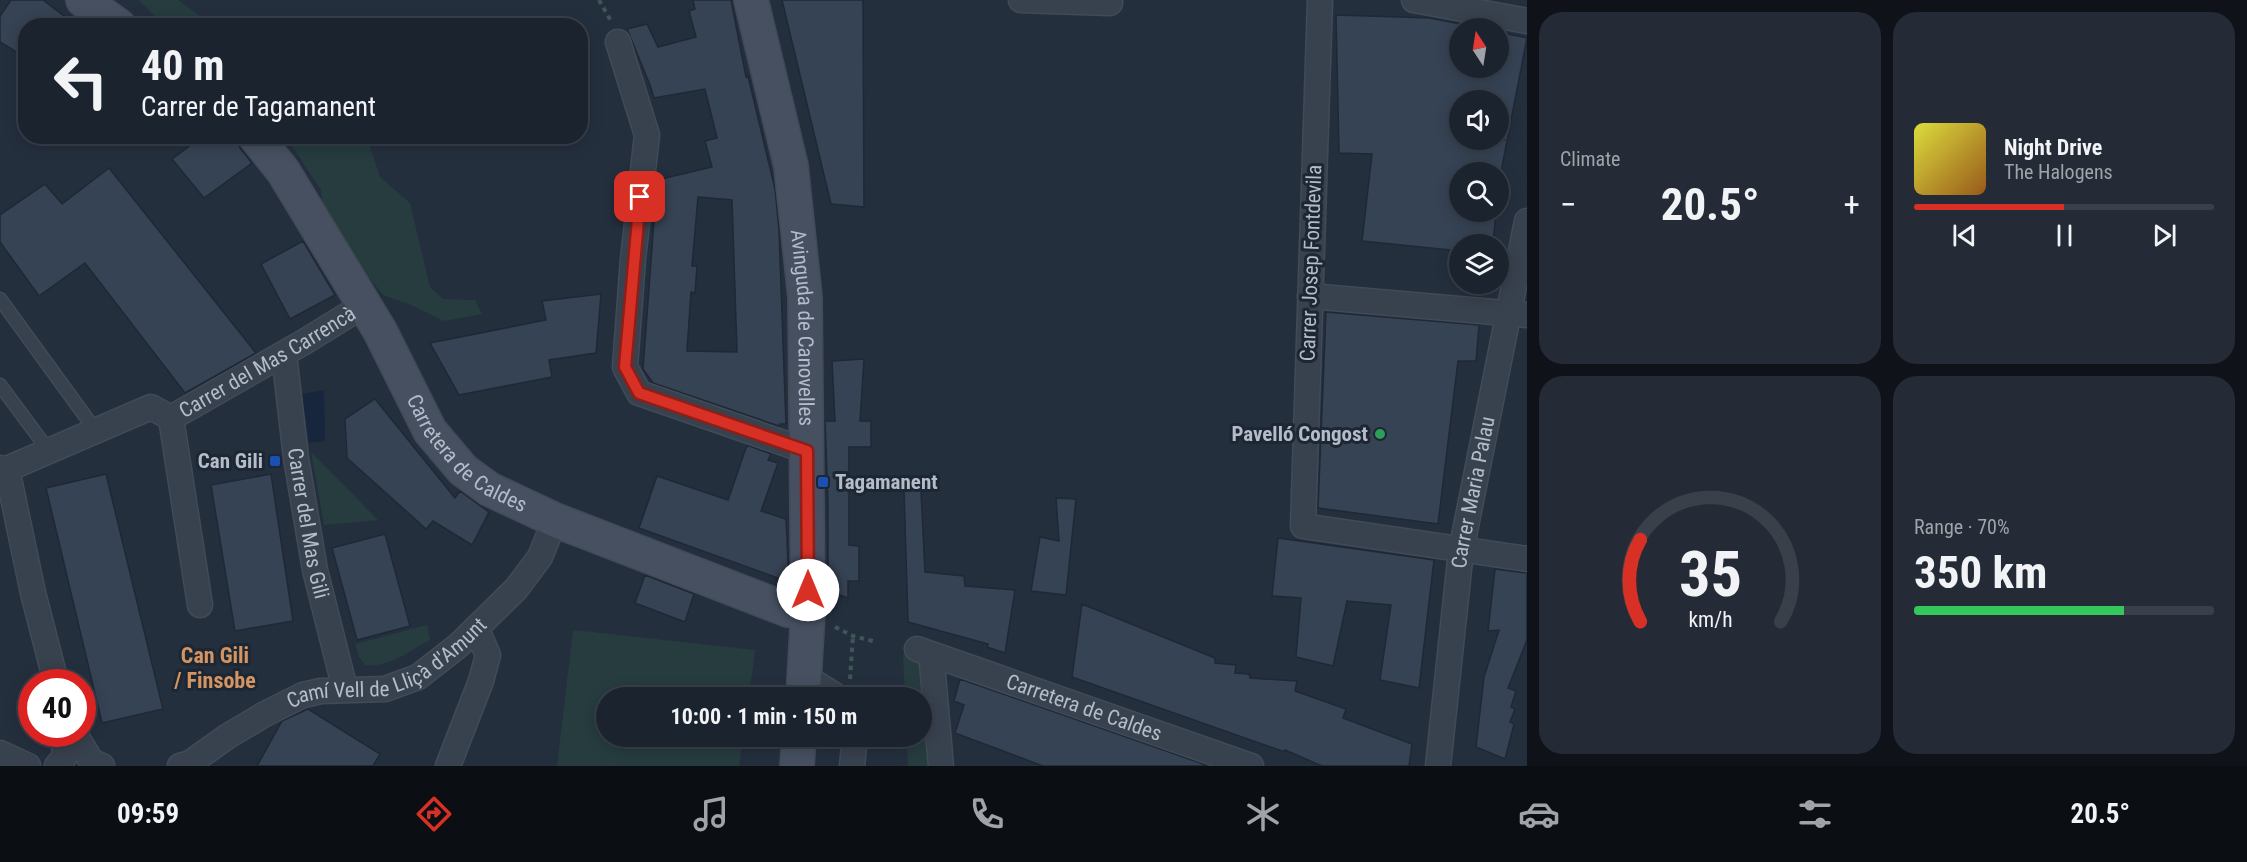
<!DOCTYPE html>
<html lang="en">
<head>
<meta charset="utf-8">
<style>
	body { margin:0; font-family:"Roboto Condensed",sans-serif; background:#242b36; color:#f1f3f6; height:100vh; display:flex; flex-direction:column; font-size:22px; white-space:nowrap }
	* { box-sizing:border-box; margin:0 }
	p { font-size:20px; color:#a0a4aa }
	.icon { flex:none; width:33px; height:33px; fill:none; stroke:currentColor; stroke-width:2; stroke-linecap:round; stroke-linejoin:round }
	.map { position:relative; flex:1; overflow:hidden }
	.sheet { display:flex; flex-direction:column; gap:12px; padding:12px; background:#0f1319; width:720px }
	.sheet>* { flex:none }
	.top-card { position:absolute; left:18px; top:18px; width:570px; height:126px; border-radius:24px; box-shadow:0 3px 15px #0003,0 0 0 2px #39404a; background:#1b232e; color:#f1f3f6; overflow:hidden }
	.needle { width:39px; rotate:348deg }
	.buttons { position:absolute; left:1449px; top:18px; display:grid; gap:12px }
	.buttons a { display:grid; place-items:center; width:60px; height:60px; border-radius:50%; background:#1b232e; box-shadow:0 3px 15px #0003,0 0 0 2px #39404a; font-size:30px }
	.speed { position:absolute; left:18px; top:669px; display:flex; gap:12px; font-size:30px; font-weight:700; text-align:center }
	.speed>* { display:grid; place-content:center; width:78px; height:78px; border-radius:50%; background:#1b232e; box-shadow:0 3px 15px #0003,0 0 0 2px #39404a; line-height:1 }
	.speed .limit { border:9px solid #d22; background:#fff; color:#111 }
	.pin { position:absolute; display:grid; place-items:center; width:51px; height:51px; color:#fff; margin:-26px; border-radius:12px; box-shadow:0 3px 9px #0006 }
	.me { position:absolute; width:66px; margin:-33px; rotate:0deg; stroke-linejoin:round; filter:drop-shadow(0 0 4px #0008) }
	.turn { display:flex; align-items:center; gap:21px; height:126px; padding:0 24px; font-size:27px }
	.turn .icon { width:78px; height:78px; stroke-width:2.5 }
	.turn b { display:block; font-size:42px; line-height:51px }
	.big { font-size:45px; font-weight:700; line-height:1.1 }
	.sheet .widget { flex:1; display:flex; flex-direction:column; justify-content:center; gap:9px; min-width:0; padding:0 21px; border-radius:24px; background:#242b36 }
	.sheet .dial { align-items:center; gap:0 }
	.dial svg { height:156px; overflow:visible; fill:none; stroke:#39404a; stroke-width:7; stroke-linecap:round; text-anchor:middle }
	.dial text { fill:#f1f3f6; stroke:none }
	.song { display:flex; align-items:center; gap:18px }
	.cover { width:72px; height:72px; border-radius:9px; background:linear-gradient(135deg,hsl(60 70% 55%),hsl(30 70% 35%)) }
	.played { height:6px; border-radius:3px; background:linear-gradient(90deg,#d93025 50%,#39404a 50%) }
	.keys { display:flex; justify-content:space-around; direction:ltr }
	.heat { display:flex; justify-content:space-between; align-items:center; font-size:33px; direction:ltr }
	.charge { height:9px; border-radius:4px; background:linear-gradient(90deg,#34c759 70%,#39404a 0) }
	.sheet .tiles { flex:1; display:grid; gap:12px; grid-template-columns:repeat(2,1fr) }
	.trip { position:absolute; left:596px; top:687px; width:336px; height:60px; border-radius:30px; background:#1b232e; box-shadow:0 3px 15px #0003,0 0 0 2px #39404a; font-weight:700; line-height:60px; text-align:center }
	.dock { display:flex; height:96px; justify-content:space-around; align-items:center; background:#0b0e12; color:#a0a4aa }
	.dock .icon { width:42px; height:42px }
	.dock .selected { color:#d93025 }
	.dock b { font-size:27px; color:#f1f3f6 }
	main { display:flex; flex:1; min-height:0 }
	.map>svg:first-child { display:block }
	.green { fill:#263c3f }
	.water { fill:#17263c }
	.building { fill:#364354; stroke:#1f2835; stroke-width:1.5; fill-rule:evenodd }
	.lines { fill:none; stroke-linecap:round; stroke-linejoin:round }
	.lane-casing { stroke:#414a57; stroke-width:15 }
	.street-casing { stroke:#414a57; stroke-width:27 }
	.secondary-casing { stroke:#414a57; stroke-width:36 }
	.path { stroke:#3f5557; stroke-width:4; stroke-dasharray:4.5 4.5; stroke-linecap:butt }
	.lane { stroke:#38414e; stroke-width:12 }
	.street { stroke:#38414e; stroke-width:24 }
	.secondary { stroke:#465061; stroke-width:33 }
	.route-casing { stroke:#8d1f18; stroke-width:15 }
	.route { stroke:#d93025; stroke-width:10 }
	.leisure-dot { fill:#2e9e5b; stroke:#1d2633; stroke-width:2 }
	.transit-dot { fill:#1a4fb4; stroke:#1d2633; stroke-width:2 }
	.labels { text-anchor:middle; dominant-baseline:central; stroke-width:6; stroke-linejoin:round; paint-order:stroke }
	.street-label { font-size:21px; fill:#b4bcc9; stroke:#1d2633 }
	.poi-label { font-size:21px; font-weight:bold; fill:#b4bcc9; stroke:#1d2633; text-anchor:end }
	.neighbourhood-label { font-size:22px; font-weight:bold; fill:#d59563; stroke:#1d2633 }
</style>
</head>
<body>
<main>
<div class="map">
<svg width="1527" height="766" viewBox="0 0 1527 766">
	<rect width="100%" height="100%" fill="#242f3e"/>
	<path class="green" d="M139,0h39l21,15 21,10h-56z
		M286,137h81l13,40 30,26 20,84 13,12 32,1 7,14 -38,7 -33,-16 -28,-10 -60,-75 -2,-30z
		M311,452l67,68 -54,5z
		M427,625l3,15c-21,11 -41,28 -65,25l-6,-8 -4,-13z
		M573,630l182,20 -6,47 -143,1v38l137,1 -4,29h-182z
		M903,654l21,4 9,108h-25l-1,-29 14,-1v-38l-16,-1z"/>
	<path class="water" d="M324,390l1,51 -16,2 -7,-49z"/>
	<path class="building" d="M11,0h32l34,26h-51v32l-26,-16v-26z
		M693,0h38l15,77 2,-1 27,113 4,41 7,194h-6l-1,2 -126,-43 -10,-14 14,-189 55,-13 -7,-26 12,-3 -12,-49 -51,9 -4,-13 -23,-56 20,-5 11,23 38,-10 -7,-26 6,-2zM698,197l34,3 5,152 -50,-1 4,-59 4,1 2,-27h-5z
		M782,0h81l1,207 -33,-3z
		M1336,15l94,3 30,6v44h38v-36l29,6 -26,134h-41v40h36l-3,32h-33v7l-98,-10 10,-87 -33,-1zM1460,100h38v39l7,1h-45z
		M203,136h34l3,12 12,15 -48,35 -32,-39z
		M109,168l147,185 -71,40 -100,-130 -46,33 -39,-54v-27l45,-31 17,20z
		M303,241l32,54 -45,24 -29,-55z
		M601,294l-5,59 -47,7 3,17 -93,18 -29,-52 116,-23 -4,-19z
		M1326,312l153,13 -3,36h-18l-20,163 -120,-16z
		M864,359l-4,62h11v26h-22v98l10,1v35h-11v17l-20,-7v-88l-3,-82h10l-3,-60z
		M375,399l80,99 5,-7 29,21 -17,33 -39,-24 -7,8 -79,-71 -2,-39z
		M747,445l24,9 -3,6 10,3 -17,48 25,8 3,63 -150,-54 18,-52 71,24z
		M106,474l57,235 -61,14 -56,-235z
		M271,474l22,147 -58,10 -24,-146z
		M904,490l17,1 4,81 39,4 1,10 50,4 -10,63 -18,-6 1,-3 -80,-22z
		M1056,498l20,1 -10,96 -35,-4 9,-54 19,4z
		M385,534l25,92 -53,14 -25,-92z
		M1278,538l156,22 -15,128 -39,-8 11,-75 -44,-4 -14,65 -37,-9 5,-59 -29,-2z
		M1495,569l32,4v67l-19,48 8,3 -5,16 4,2 -5,13 4,2 -9,35 -29,-12 8,-70 15,-47 -11,1z
		M645,575l49,19 -9,28 -50,-19z
		M1082,604l133,54v5l21,2 -1,8 14,1 1,4 47,3 -2,10 51,18 -3,9 69,26 -3,22h-87l-37,-16v2l-213,-75z
		M960,679l246,86v1h-163l-88,-33 9,-28 -10,-4z
		M308,709l72,45 -7,12h-116l25,-45z"/>
	<g class="lines">
		<g class="lane-casing">
			<path id="lane" d="M0,299l96,132
				M0,385l49,66"/>
		</g>
		<g class="street-casing">
			<g id="street">
				<path d="M1021,0l89,3v-3"/>
				<path d="M1320,0l-17,526 224,33"/>
				<path d="M1414,0l113,21"/>
				<path d="M618,42l29,93 -14,124 -8,108 14,26 168,58"/>
				<path d="M1310,296l217,19"/>
				<path id="s1" d="M284,354l12,104 19,112 30,119"/>
				<path d="M171,418l29,187"/>
				<path id="s2" d="M0,468l7,1 144,-62 20,11 133,-76 60,-37"/>
				<path d="M7,469l26,124 23,89"/>
				<path id="s3" d="M917,649l334,117"/>
				<path d="M932,663l9,103"/>
				<path d="M804,676l35,22"/>
				<path d="M75,734l16,27 11,5"/>
				<path d="M0,753l28,13"/>
				<path d="M57,766l7,-8 1,-24"/>
				<path id="s4" d="M180,766l10,-3 38,-27 37,-22 38,-19 18,-4 64,-2 33,-12 41,-32 57,-56 24,-32 15,-37"/>
				<path d="M448,766l33,-85 7,-26 -12,-27"/>
				<path d="M852,766l3,-30"/>
				<path id="s5" d="M1438,766l23,-215 66,-330"/>
			</g>
		</g>
		<g class="secondary-casing">
			<g id="secondary">
				<path d="M83,0l36,26"/>
				<path id="s6" d="M751,0l40,166 14,131 3,315 -5,86"/>
				<path id="s7" d="M255,136l28,35 97,160 50,100 33,39 26,19 66,31 233,90 20,2"/>
				<path d="M797,766l2,-30"/>
			</g>
		</g>
		<path class="path" d="M599,0l13,23
			M835,627l18,9 20,5
			M850,679l3,-43"/>
		<use href="#lane" class="lane"/>
		<use href="#street" class="street"/>
		<use href="#secondary" class="secondary"/>
	</g>
	<g class="lines">
		<g class="route-casing">
			<path id="route" d="M640,197l-15,170 14,26 168,58 1,139"/>
		</g>
		<use href="#route" class="route"/>
	</g>
	<circle class="leisure-dot" cx="1380" cy="434" r="6"/>
	<g class="transit-dot">
		<rect x="269" y="455" width="12" height="12" rx="3"/>
		<rect x="817" y="476" width="12" height="12" rx="3"/>
	</g>
	<g class="labels">
		<g class="street-label">
			<text transform="translate(1311 263) rotate(-88)">Carrer Josep Fontdevila</text>
			<text stroke="none"><textPath href="#s6" startOffset="333">Avinguda de Canovelles</textPath></text>
			<text stroke="none"><textPath href="#s2" startOffset="298">Carrer del Mas Carrencà</textPath></text>
			<text stroke="none"><textPath href="#s7" startOffset="386">Carretera de Caldes</textPath></text>
			<text stroke="none"><textPath href="#s5" startOffset="276">Carrer Maria Palau</textPath></text>
			<text stroke="none"><textPath href="#s1" startOffset="171">Carrer del Mas Gili</textPath></text>
			<text stroke="none"><textPath href="#s4" startOffset="236">Camí Vell de Lliçà d'Amunt</textPath></text>
			<text stroke="none"><textPath href="#s3" startOffset="177">Carretera de Caldes</textPath></text>
		</g>
		<g class="poi-label">
			<text x="1368" y="434">Pavelló Congost</text>
			<text x="263" y="461">Can Gili</text>
			<text x="835" y="482" text-anchor="start">Tagamanent</text>
		</g>
		<g class="neighbourhood-label">
			<text x="215" y="655">Can Gili<tspan x="215" dy="25">/ Finsobe</tspan></text>
		</g>
	</g>
</svg>
<div class="buttons">
<a><svg class="needle" viewBox="-14 -14 28 28"><path d="M0-13l5 13h-10z" fill="#e53935"/><path d="M0 13l5-13h-10z" fill="#a0a4aa"/></svg></a>
<a><svg class="icon" aria-label="sound" viewBox="0 0 24 24"><path d="M4 9h4l5-4v14l-5-4H4zM17 9q2 3 0 6"/></svg></a>
<a><svg class="icon" aria-label="search" viewBox="0 0 24 24"><circle cx="10" cy="10" r="6"/><path d="M15 15l6 6"/></svg></a>
<a><svg class="icon" aria-label="layers" viewBox="0 0 24 24"><path d="M12 4l9 5-9 5-9-5zM3 14l9 5 9-5"/></svg></a>
</div>
<div class="speed"><div class="limit">40</div></div>
<div class="pin" style="left:640px;top:197px;background:#d93025"><svg class="icon" aria-label="arrive" viewBox="0 0 24 24"><path d="M6 21V4h12l-3 4 3 4H6"/></svg></div>
<svg class="me" style="left:808px;top:590px" viewBox="-20 -20 40 40"><circle r="19" fill="#fff"/><path d="M0-13L10 11 0 6-10 11z" fill="#d93025"/></svg>
<div class="trip">10:00 · 1 min · 150 m</div>
<div class="top-card">
<div class="turn"><svg class="icon" aria-label="left" viewBox="0 0 24 24"><path d="M17 20v-9H6M10 6l-5 5 5 5"/></svg><div><b>40 m</b>Carrer de Tagamanent</div></div>
</div>
</div>
<section class="sheet">
<div class="tiles">
<div class="widget"><p>Climate</p>
<div class="heat"><a>−</a><b class="big">20.5°</b><a>+</a></div>
</div>
<div class="widget">
<div class="song"><i class="cover"></i><div><b>Night Drive</b><p>The Halogens</p></div></div>
<div class="played"></div>
<div class="keys"><svg class="icon" aria-label="previous" viewBox="0 0 24 24"><path d="M18 5L8 12l10 7zM5 5v14"/></svg><svg class="icon" aria-label="pause" viewBox="0 0 24 24"><path d="M8 5v14M16 5v14"/></svg><svg class="icon" aria-label="next" viewBox="0 0 24 24"><path d="M6 5l10 7-10 7zM19 5v14"/></svg></div>
</div>
<div class="widget dial"><svg viewBox="0 0 100 80">
<path d="M14 69A42 42 0 1 1 86 69"/>
<path d="M14 69A42 42 0 0 1 14 27" stroke="#d93025"/>
<text x="50" y="56" font-size="32" font-weight="700">35</text>
<text x="50" y="72" font-size="11">km/h</text>
</svg></div>
<div class="widget"><p>Range · 70%</p><b class="big">350 km</b><div class="charge"></div></div>
</div>
</section>
</main>
<nav class="dock">
<b>09:59</b>
<svg class="icon selected" aria-label="directions" viewBox="0 0 24 24"><path d="M12 3l9 9-9 9-9-9zM9 14v-3h6M13 9l2 2-2 2"/></svg>
<svg class="icon" aria-label="music" viewBox="0 0 24 24"><path d="M9 18V5l10-2v13"/><circle cx="6" cy="18" r="3"/><circle cx="16" cy="16" r="3"/></svg>
<svg class="icon" aria-label="phone" viewBox="0 0 24 24"><path d="M5 4h4l2 5-3 2q2 4 5 5l2-3 5 2v4C11 20 4 13 5 4z"/></svg>
<svg class="icon" aria-label="climate" viewBox="0 0 24 24"><path d="M12 3v18M4 7l16 10M4 17L20 7"/></svg>
<svg class="icon" aria-label="car" viewBox="0 0 24 24"><path d="M5 17H2v-5l4-1 3-4h7l3 4 3 1v5h-3M9 17h6M6 11h13"/><circle cx="7" cy="17" r="2"/><circle cx="17" cy="17" r="2"/></svg>
<svg class="icon" aria-label="filters" viewBox="0 0 24 24"><path d="M4 7h16M4 17h16"/><circle cx="9" cy="7" r="2"/><circle cx="15" cy="17" r="2"/></svg>
<b>20.5°</b>
</nav>
</body>
</html>
